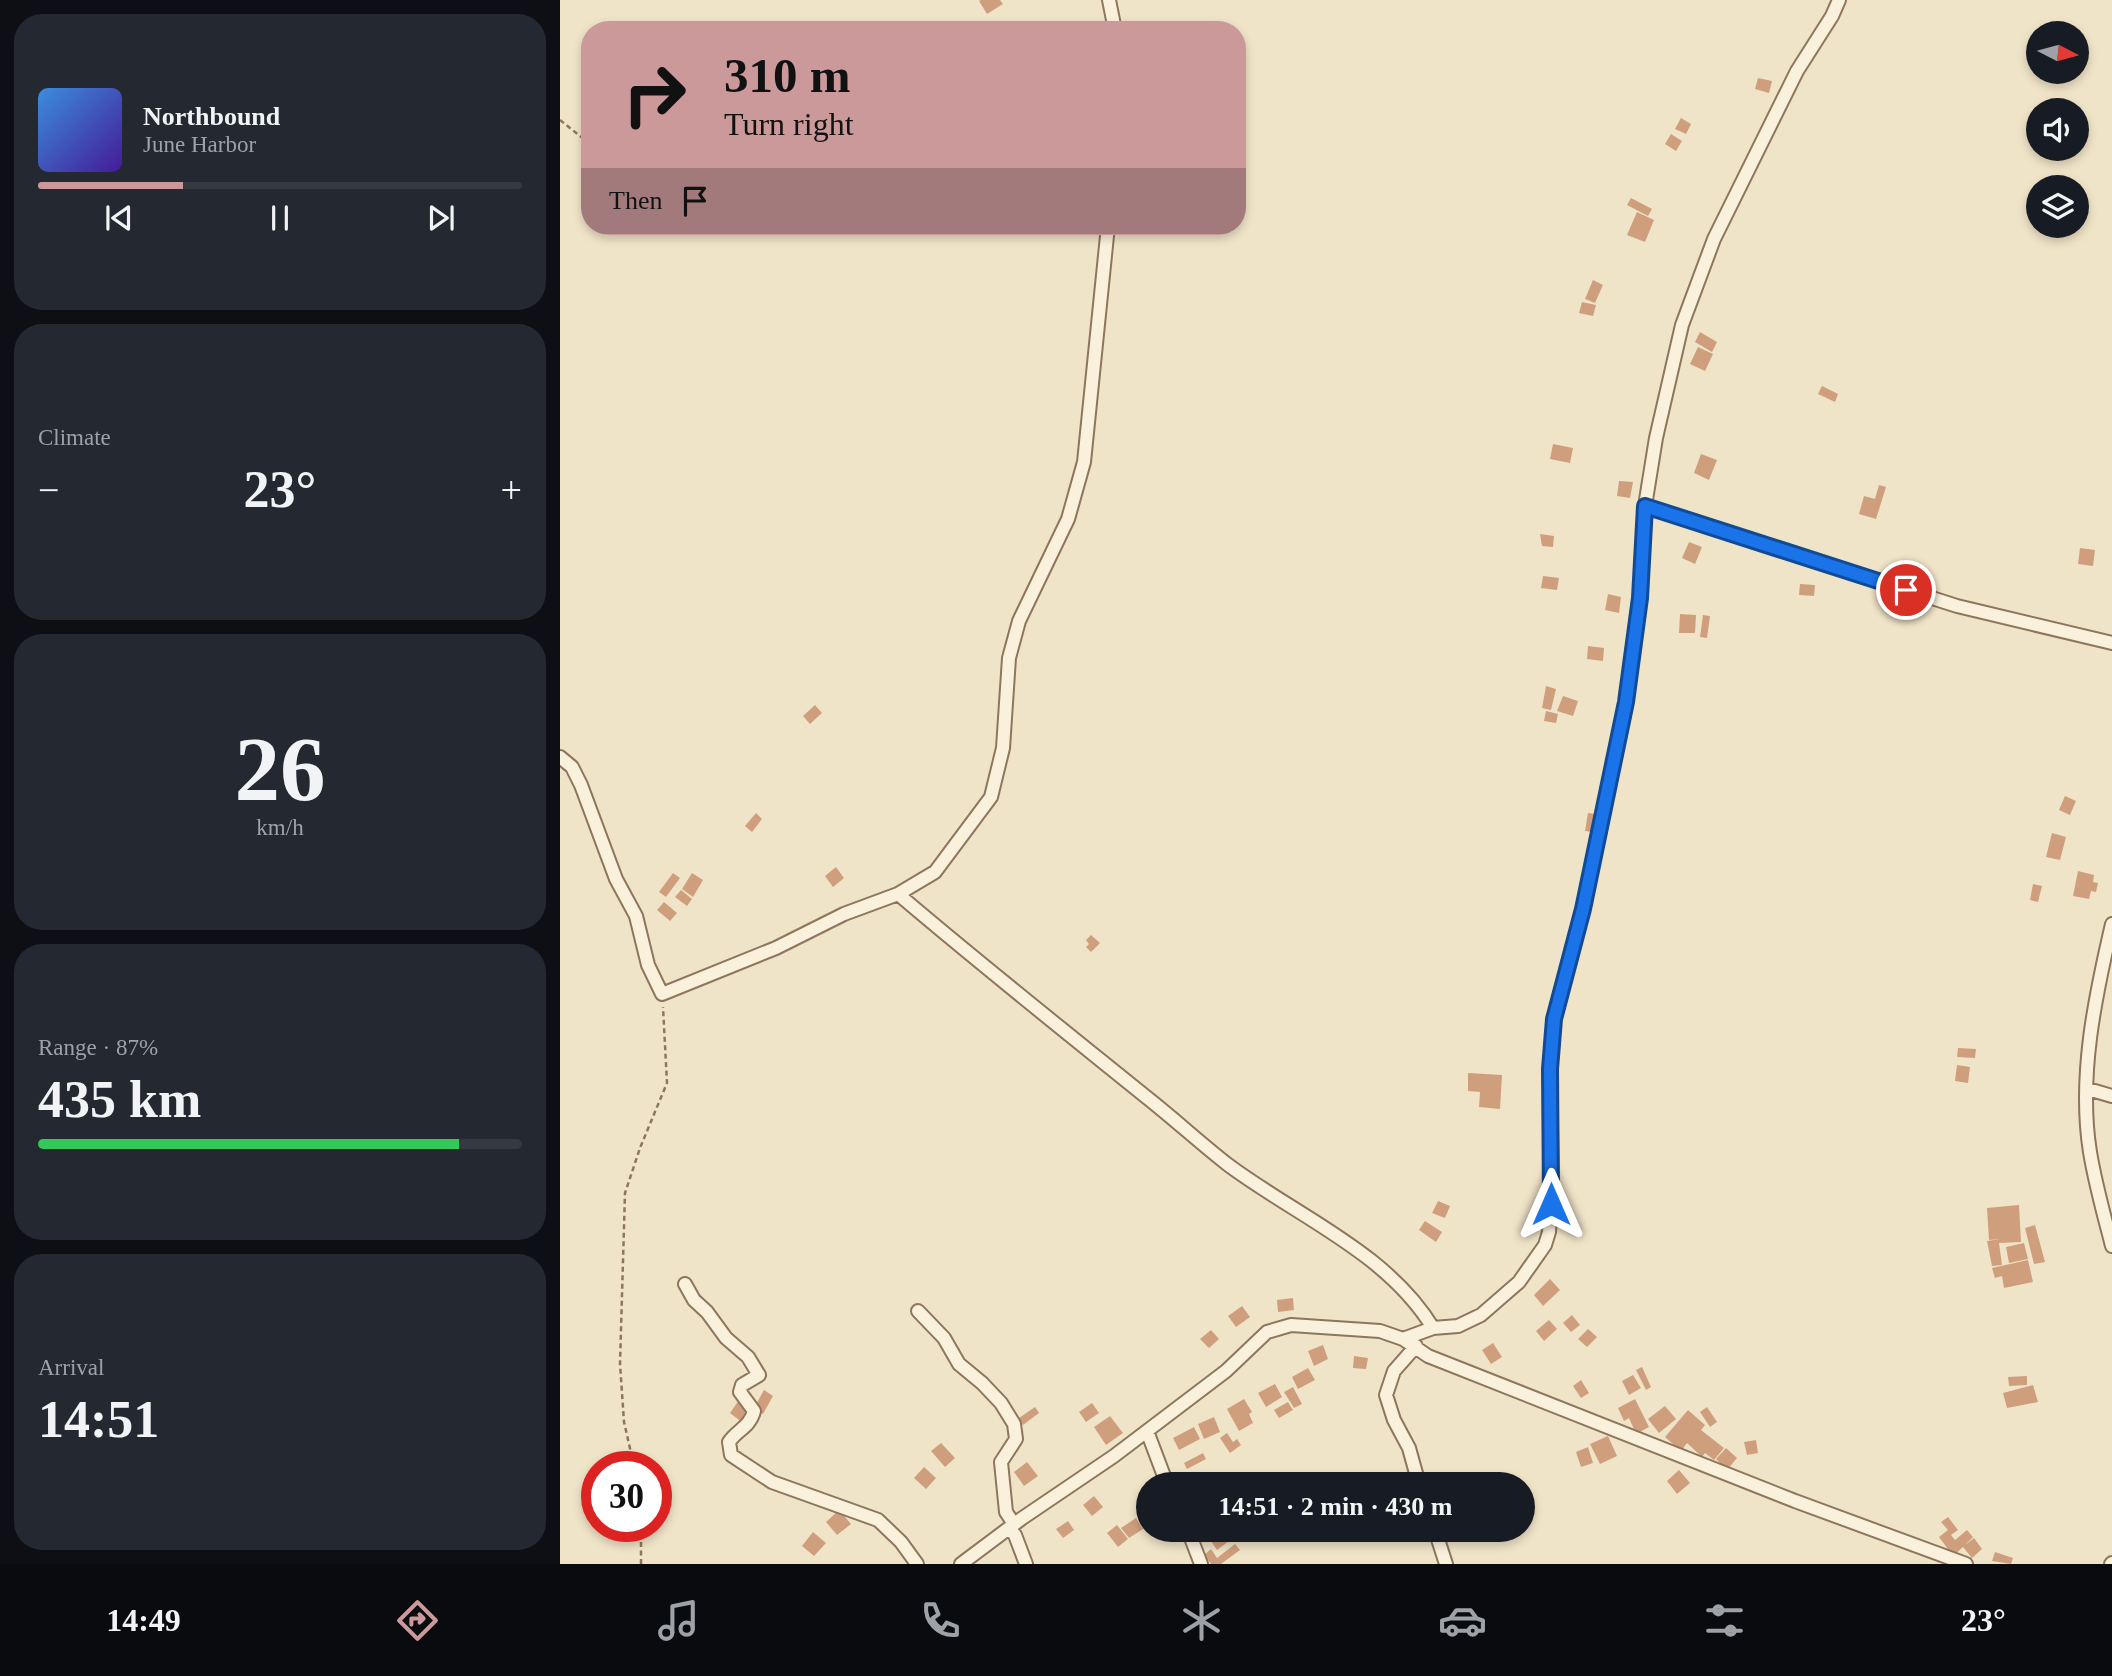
<!DOCTYPE html>
<html lang="en">
<head>
<meta charset="utf-8">
<style>
	body { margin:0; font-family:"Times New Roman",serif; background:#242831; color:#f1f3f6; height:100vh; display:flex; flex-direction:column; font-size:26px; white-space:nowrap }
	* { box-sizing:border-box; margin:0 }
	p { font-size:23px; color:#9ea1a6 }
	.icon { flex:none; width:38px; height:38px; fill:none; stroke:currentColor; stroke-width:2; stroke-linecap:round; stroke-linejoin:round }
	.map { position:relative; flex:1; overflow:hidden }
	.details { display:flex; flex-direction:column; gap:14px; padding:14px; background:#0d0f14; width:560px }
	.details>* { flex:none }
	.hud { position:absolute; left:21px; top:21px; width:665px; height:214px; border-radius:28px; box-shadow:0 4px 10px #0003; background:#cc999b; color:#111; overflow:hidden }
	.needle { width:46px; rotate:96deg }
	.tools { position:absolute; left:1466px; top:21px; display:grid; gap:14px }
	.tools a { display:grid; place-items:center; width:63px; height:63px; border-radius:50%; background:#171b24; box-shadow:0 4px 10px #0003; font-size:35px }
	.speed { position:absolute; left:21px; top:1451px; display:flex; gap:14px; font-size:35px; font-weight:700; text-align:center }
	.speed>* { display:grid; place-content:center; width:91px; height:91px; border-radius:50%; background:#171b24; box-shadow:0 4px 10px #0003; line-height:1 }
	.speed .limit { border:10px solid #d22; background:#fff; color:#111 }
	.pin { position:absolute; display:grid; place-items:center; width:60px; height:60px; color:#fff; margin:-30px; border:4px solid #fff; border-radius:50%; box-shadow:0 2px 7px #0007 }
	.me { position:absolute; width:77px; margin:-38px; rotate:0deg; stroke-linejoin:round; filter:drop-shadow(0 0 5px #0008) }
	.turn { display:flex; align-items:center; gap:24px; height:147px; padding:0 28px; font-size:32px }
	.turn .icon { width:91px; height:91px; stroke-width:2.5 }
	.turn b { display:block; font-size:49px; line-height:60px }
	.then { display:flex; align-items:center; height:66px; padding:0 28px; background:#0003; gap:14px; font-size:26px }
	.big { font-size:52px; font-weight:700; line-height:1.1 }
	.details .widget { flex:1; display:flex; flex-direction:column; justify-content:center; gap:10px; min-width:0; padding:0 24px; border-radius:28px; background:#242831 }
	.details .dial { align-items:center; gap:0 }
	.dial b { font-size:91px; line-height:1 }
	.song { display:flex; align-items:center; gap:21px }
	.cover { width:84px; height:84px; border-radius:10px; background:linear-gradient(135deg,hsl(210 70% 55%),hsl(260 70% 35%)) }
	.played { height:7px; border-radius:4px; background:linear-gradient(90deg,#cc999b 30%,#363941 30%) }
	.keys { display:flex; justify-content:space-around; direction:ltr }
	.heat { display:flex; justify-content:space-between; align-items:center; font-size:38px; direction:ltr }
	.charge { height:10px; border-radius:5px; background:linear-gradient(90deg,#34c759 87%,#363941 0) }
	.trip { position:absolute; left:576px; top:1472px; width:399px; height:70px; border-radius:35px; background:#171b24; box-shadow:0 4px 10px #0003; font-weight:700; line-height:70px; text-align:center }
	.menu { display:flex; height:112px; justify-content:space-around; align-items:center; background:#090b0e; color:#9ea1a6 }
	.menu .icon { width:49px; height:49px }
	.menu .active { color:#cc999b }
	.menu b { font-size:32px; color:#f1f3f6 }
	main { display:flex; flex:1; min-height:0 }
	.map>svg:first-child { display:block }
	.building { fill:#cf9f7d }
	.lines { fill:none; stroke-linecap:round; stroke-linejoin:round }
	.minor-casing { stroke:#8d765c; stroke-width:16 }
	.path { stroke:#8d765c; stroke-width:2.5; stroke-dasharray:5 3.5; stroke-linecap:butt }
	.minor { stroke:#faf1dc; stroke-width:12 }
	.route-casing { stroke:#114b97; stroke-width:18 }
	.route { stroke:#1a73e8; stroke-width:12 }
</style>
</head>
<body>
<main>
<section class="details">
<div class="widget">
<div class="song"><i class="cover"></i><div><b>Northbound</b><p>June Harbor</p></div></div>
<div class="played"></div>
<div class="keys"><svg class="icon" aria-label="previous" viewBox="0 0 24 24"><path d="M18 5L8 12l10 7zM5 5v14"/></svg><svg class="icon" aria-label="pause" viewBox="0 0 24 24"><path d="M8 5v14M16 5v14"/></svg><svg class="icon" aria-label="next" viewBox="0 0 24 24"><path d="M6 5l10 7-10 7zM19 5v14"/></svg></div>
</div>
<div class="widget"><p>Climate</p>
<div class="heat"><a>−</a><b class="big">23°</b><a>+</a></div>
</div>
<div class="widget dial"><b>26</b><p>km/h</p></div>
<div class="widget"><p>Range · 87%</p><b class="big">435 km</b><div class="charge"></div></div>
<div class="widget"><p>Arrival</p><b class="big">14:51</b></div>
</section>
<div class="map">
<svg width="1552" height="1564" viewBox="0 0 1552 1564">
	<rect width="100%" height="100%" fill="#f0e4c8"/>
	<path class="building" d="M421,0h19l3,4 -16,10 -8,-13z
		M1198,78l14,3 -3,12 -14,-4z
		M1121,118l10,6 -5,10 -11,-5z
		M1111,134l11,7 -6,10 -11,-7z
		M1071,198l21,11 -4,7 -21,-11z
		M1077,212l17,8 -9,22 -18,-7z
		M1033,280l10,5 -8,18 -10,-4z
		M1022,302l14,3 -3,11 -14,-3z
		M1140,332l17,10 -5,10 -17,-10z
		M1138,347l15,7 -8,17 -15,-7z
		M1262,386l16,8 -3,8 -17,-8z
		M993,444l20,4 -3,15 -20,-4z
		M1141,454l16,6 -8,20 -15,-7z
		M1059,481l14,1 -3,16 -13,-2z
		M1319,485l7,2 -10,32 -17,-5 5,-18 11,3z
		M980,534l14,2 -1,11 -11,-1z
		M1129,542l13,5 -7,17 -13,-6z
		M1520,548l15,2 -2,16 -15,-2z
		M983,576l16,2 -2,12 -16,-2z
		M1240,584l15,1 -1,11 -15,-1z
		M1048,594l13,3 -2,16 -14,-3z
		M1120,614l16,1 -1,18h-16z
		M1143,615l7,1 -3,22 -7,-1z
		M1028,646l16,2 -1,13 -16,-2z
		M986,686l10,3 -5,21 -9,-2z
		M1003,696l15,5 -5,15 -16,-5z
		M255,705l7,8 -12,11 -7,-8z
		M986,711l12,3 -2,9 -12,-2z
		M1505,796l11,5 -6,14 -11,-5z
		M196,813l6,6 -10,13 -7,-6z
		M1028,813l7,1 -3,18 -7,-1z
		M1492,833l14,4 -6,23 -14,-3z
		M276,867l8,11 -11,9 -8,-11z
		M1518,871l16,4 -1,7 5,1 -2,9 -5,-1 -2,8 -16,-3z
		M113,873l7,5 -14,19 -7,-5z
		M132,873l11,7 -10,17 -11,-8z
		M1473,884l9,2 -4,16 -8,-2z
		M121,890l11,9 -5,7 -12,-9z
		M104,902l13,11 -7,8 -13,-11z
		M531,935l9,8 -9,9 -5,-5 3,-3 -3,-4z
		M1398,1048l18,1 -1,9 -18,-1z
		M1397,1065l13,2 -2,16 -13,-2z
		M908,1073l34,2 -2,34 -21,-2 1,-15 -12,-1z
		M878,1201l12,5 -5,12 -13,-5z
		M1459,1205l2,37 -22,1 3,22 -10,1 -5,-25 13,-2 -11,1 -2,-32z
		M865,1221l17,11 -6,10 -17,-12z
		M1475,1225l10,37 -11,2 -9,-36z
		M1464,1243l4,16 -19,4 -3,-16z
		M1468,1260l5,22 -29,6 -2,-12 -7,2 -3,-10z
		M990,1279l10,11 -17,16 -9,-11z
		M733,1298l1,12 -16,2 -1,-12z
		M682,1306l8,11 -14,10 -8,-11z
		M1012,1315l8,10 -9,7 -8,-9z
		M989,1320l8,9 -13,12 -8,-10z
		M1028,1329l9,8 -10,10 -9,-8z
		M651,1330l8,9 -10,9 -9,-9z
		M933,1343l9,14 -11,7 -9,-14z
		M763,1345l5,14 -14,7 -6,-15z
		M794,1356l14,2 -2,11 -13,-1z
		M1082,1367l9,20 -5,3 -10,-20z
		M748,1368l7,12 -17,9 -6,-12z
		M1073,1375l8,13 -12,7 -7,-14z
		M1467,1376v9l-18,1 -1,-9z
		M1021,1380l8,13 -8,5 -8,-12z
		M715,1384l7,13 -16,10 -8,-14z
		M1473,1385l5,17 -31,6 -4,-15z
		M733,1387l9,17 -8,4 -10,-16z
		M204,1390l9,6 -10,18 -9,-6z
		M684,1399l8,13 -3,2 4,9 -14,8 -12,-22z
		M1075,1399l14,28 -13,7 -7,-16 -5,3 -6,-13z
		M179,1400l14,10 -10,13 -13,-10z
		M728,1402l5,8 -14,8 -5,-8z
		M532,1403l7,10 -13,9 -7,-10z
		M1105,1406l11,13 -17,14 -11,-14z
		M475,1407l4,6 -16,12 -4,-7z
		M1147,1407l10,15 -7,5 -10,-15z
		M1128,1410l17,15 -4,5 23,18 -10,12 -9,-7 -3,4 -15,-14 -6,8 -16,-14z
		M550,1416l13,17 -17,12 -12,-18z
		M654,1417l6,15 -16,7 -6,-15z
		M634,1427l6,12 -21,11 -6,-12z
		M667,1433l6,9 4,-3 4,6 -11,8 -10,-15z
		M1048,1436l9,20 -17,8 -10,-20z
		M1196,1440l2,13 -11,2 -3,-13z
		M381,1443l14,15 -10,9 -14,-16z
		M1028,1447l5,16 -12,4 -5,-15z
		M1166,1448l11,10 -10,12 -11,-11z
		M643,1453l3,6 -19,10 -3,-6z
		M467,1462l11,14 -14,10 -10,-14z
		M364,1467l12,11 -10,11 -12,-11z
		M1119,1470l11,13 -13,11 -10,-13z
		M534,1496l9,11 -11,9 -9,-11z
		M279,1510l12,14 -14,11 -11,-13z
		M1388,1517l10,13 -7,5 4,5 12,-10 6,7 -8,8 9,-7 8,11 -10,9 -9,-11 -10,9 -14,-19 9,-7 -7,-8z
		M576,1518l7,11 -14,9 -8,-10z
		M508,1521l6,9 -11,8 -7,-9z
		M557,1525l11,14 -10,8 -11,-14z
		M661,1530l8,11 -12,9 -8,-12z
		M253,1532l13,11 -12,13 -12,-10z
		M675,1544l5,6 -19,14h-10l-7,-9 7,-6 6,9z
		M1435,1552l18,6 -2,6 -19,-3z"/>
	<g class="lines">
		<g class="minor-casing">
			<path id="minor" d="M549,0l6,30
				M1085,506l312,100 155,37
				M0,757l12,10 9,18 35,94 20,37 12,49 14,29 114,-46 68,-34 54,-20 37,-22 56,-75 12,-49 6,-90 10,-37 49,-102 16,-57 24,-236
				M338,894c81,69 164,135 247,202 28,22 54,46 82,68 69,52 160,88 206,164
				M1552,924c-17,73 -34,153 -22,228 5,31 14,63 22,94
				M1528,1089l24,7
				M125,1284l9,16 13,12 19,26 22,19 11,18 -17,10 -2,7 14,19c-4,16 -17,19 -25,31l2,13 41,27 106,38 23,22 16,22
				M358,1311l26,27 15,26 23,19 19,20 13,21 2,15 -15,23 5,50 8,12
				M843,1339l30,-11 25,-2 23,-11 38,-33 26,-37 4,-13 3,-45 -2,-118 4,-50 29,-110 43,-207 14,-103 5,-93 11,-68 26,-113 32,-86 83,-168 35,-55 7,-16
				M856,1346l-22,25 -8,24 8,25 15,28 10,36
				M587,1431l20,53
				M449,1528l6,7 11,29
				M628,1530l13,34
				M875,1530l11,34
				M401,1564l60,-45 93,-63 112,-85 41,-39 24,-7 89,6 23,8 25,17 367,145 171,63
				M1551,1564l1,-1"/>
		</g>
		<path class="path" d="M0,120l30,24
			M74,1466l-10,-44 -4,-58 5,-171 15,-45 27,-65 -4,-76
			M81,1564v-38"/>
		<use href="#minor" class="minor"/>
	</g>
	<g class="lines">
		<g class="route-casing">
			<path id="route" d="M991,1204l-1,-135 4,-50 29,-110 43,-207 14,-104 5,-92 261,84"/>
		</g>
		<use href="#route" class="route"/>
	</g>
</svg>
<div class="tools">
<a><svg class="needle" viewBox="-14 -14 28 28"><path d="M0-13l5 13h-10z" fill="#e53935"/><path d="M0 13l5-13h-10z" fill="#9ea1a6"/></svg></a>
<a><svg class="icon" aria-label="sound" viewBox="0 0 24 24"><path d="M4 9h4l5-4v14l-5-4H4zM17 9q2 3 0 6"/></svg></a>
<a><svg class="icon" aria-label="layers" viewBox="0 0 24 24"><path d="M12 4l9 5-9 5-9-5zM3 14l9 5 9-5"/></svg></a>
</div>
<div class="speed"><div class="limit">30</div></div>
<div class="pin" style="left:1346px;top:590px;background:#d93025"><svg class="icon" aria-label="arrive" viewBox="0 0 24 24"><path d="M6 21V4h12l-3 4 3 4H6"/></svg></div>
<svg class="me" style="left:991px;top:1204px" viewBox="-20 -20 40 40"><path d="M0-17L14 15 0 8-14 15z" fill="#1a73e8" stroke="#fff" stroke-width="4"/></svg>
<div class="trip">14:51 · 2 min · 430 m</div>
<div class="hud">
<div class="turn"><svg class="icon" aria-label="right" viewBox="0 0 24 24"><path d="M7 20v-9h11M14 6l5 5-5 5"/></svg><div><b>310 m</b>Turn right</div></div>
<div class="then">Then<svg class="icon" aria-label="arrive" viewBox="0 0 24 24"><path d="M6 21V4h12l-3 4 3 4H6"/></svg></div>
</div>
</div>
</main>
<nav class="menu">
<b>14:49</b>
<svg class="icon active" aria-label="directions" viewBox="0 0 24 24"><path d="M12 3l9 9-9 9-9-9zM9 14v-3h6M13 9l2 2-2 2"/></svg>
<svg class="icon" aria-label="music" viewBox="0 0 24 24"><path d="M9 18V5l10-2v13"/><circle cx="6" cy="18" r="3"/><circle cx="16" cy="16" r="3"/></svg>
<svg class="icon" aria-label="phone" viewBox="0 0 24 24"><path d="M5 4h4l2 5-3 2q2 4 5 5l2-3 5 2v4C11 20 4 13 5 4z"/></svg>
<svg class="icon" aria-label="climate" viewBox="0 0 24 24"><path d="M12 3v18M4 7l16 10M4 17L20 7"/></svg>
<svg class="icon" aria-label="car" viewBox="0 0 24 24"><path d="M5 17H2v-5l4-1 3-4h7l3 4 3 1v5h-3M9 17h6M6 11h13"/><circle cx="7" cy="17" r="2"/><circle cx="17" cy="17" r="2"/></svg>
<svg class="icon" aria-label="filters" viewBox="0 0 24 24"><path d="M4 7h16M4 17h16"/><circle cx="9" cy="7" r="2"/><circle cx="15" cy="17" r="2"/></svg>
<b>23°</b>
</nav>
</body>
</html>
